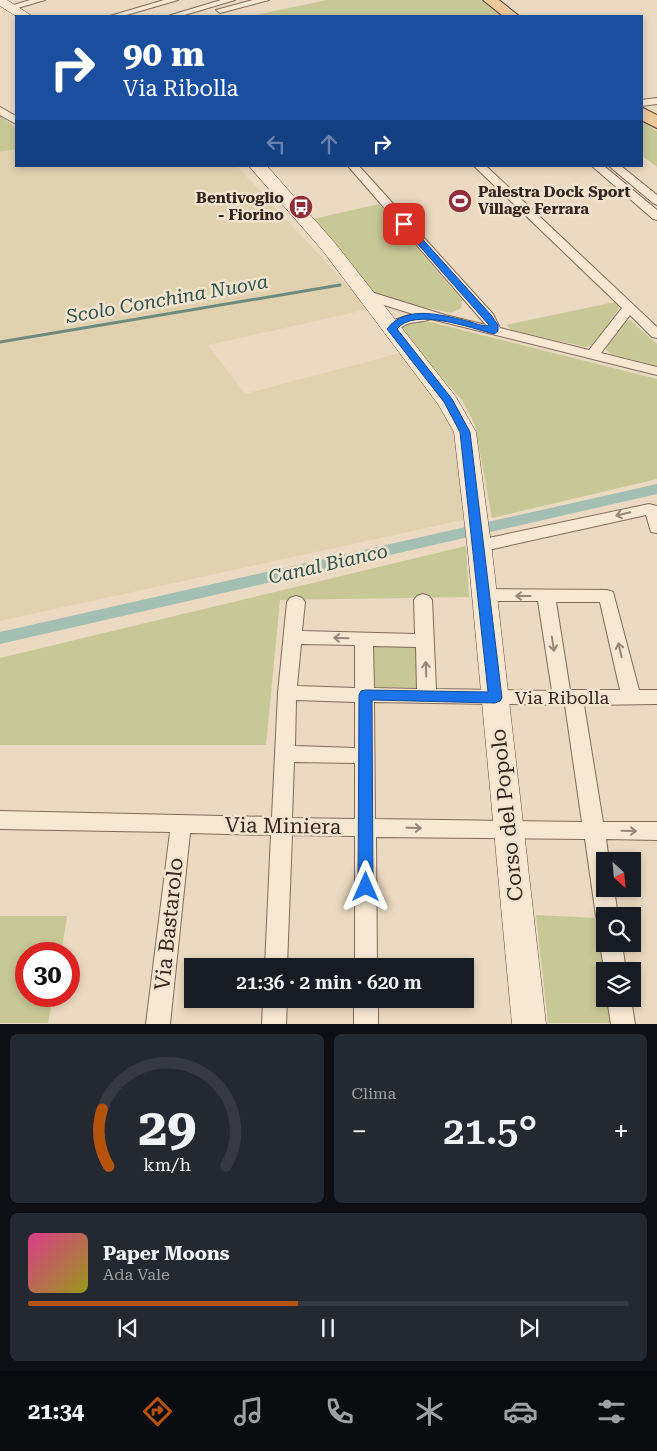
<!DOCTYPE html>
<html lang="it">
<head>
<meta charset="utf-8">
<style>
	body { margin:0; font-family:"Roboto Serif",serif; background:#242831; color:#f1f3f6; height:100vh; display:flex; flex-direction:column; font-size:19px; white-space:nowrap }
	* { box-sizing:border-box; margin:0 }
	p { font-size:16px; color:#9ea1a6 }
	.icon { flex:none; width:28px; height:28px; fill:none; stroke:currentColor; stroke-width:2; stroke-linecap:round; stroke-linejoin:round }
	.map { position:relative; height:1024px; overflow:hidden }
	.drawer { display:flex; flex-direction:column; gap:10px; padding:10px; background:#0d0f14; flex:1 }
	.drawer>* { flex:none }
	.banner { position:absolute; left:15px; top:15px; width:628px; height:152px; border-radius:0px; box-shadow:0 2px 8px #0003; background:#1a4fa0; color:#fff; overflow:hidden }
	.needle { width:32px; rotate:154deg }
	.buttons { position:absolute; left:596px; top:852px; display:grid; gap:10px }
	.buttons a { display:grid; place-items:center; width:45px; height:45px; border-radius:0px; background:#171b24; box-shadow:0 2px 8px #0003; font-size:25px }
	.speed { position:absolute; left:15px; top:942px; display:flex; gap:10px; font-size:25px; font-weight:700; text-align:center }
	.speed>* { display:grid; place-content:center; width:65px; height:65px; border-radius:50%; background:#171b24; box-shadow:0 2px 8px #0003; line-height:1 }
	.speed .limit { border:8px solid #d22; background:#fff; color:#111 }
	.pin { position:absolute; display:grid; place-items:center; width:42px; height:42px; color:#fff; margin:-21px; border-radius:10px; box-shadow:0 2px 8px #0006 }
	.me { position:absolute; width:55px; margin:-28px; rotate:0deg; stroke-linejoin:round; filter:drop-shadow(0 0 4px #0008) }
	.turn { display:flex; align-items:center; gap:18px; height:105px; padding:0 25px; font-size:22px }
	.turn .icon { width:65px; height:65px; stroke-width:2.5 }
	.turn b { display:block; font-size:35px; line-height:42px }
	.lanes { display:flex; align-items:center; height:48px; padding:0 25px; background:#0003; justify-content:center; gap:25px; direction:ltr }
	.lanes .off { opacity:.35 }
	.big { font-size:38px; font-weight:600; line-height:1.1 }
	.drawer .tile { flex:1; display:flex; flex-direction:column; justify-content:center; gap:8px; min-width:0; padding:0 18px; border-radius:8px; background:#242831 }
	.drawer .dial { align-items:center; gap:0 }
	.dial svg { height:130px; overflow:visible; fill:none; stroke:#363941; stroke-width:7; stroke-linecap:round; text-anchor:middle }
	.dial text { fill:#f1f3f6; stroke:none }
	.song { display:flex; align-items:center; gap:15px }
	.cover { width:60px; height:60px; border-radius:8px; background:linear-gradient(135deg,hsl(330 70% 55%),hsl(60 70% 35%)) }
	.played { height:5px; border-radius:2px; background:linear-gradient(90deg,#b45309 45%,#363941 45%) }
	.keys { display:flex; justify-content:space-around; direction:ltr }
	.heat { display:flex; justify-content:space-between; align-items:center; font-size:28px; direction:ltr }
	.drawer .tiles { flex:1; display:grid; gap:10px; grid-template-columns:1fr 1fr }
	.tile:last-child { grid-column:span 2 }
	.trip { position:absolute; left:184px; top:958px; width:290px; height:50px; border-radius:0px; background:#171b24; box-shadow:0 2px 8px #0003; font-weight:600; line-height:50px; text-align:center }
	.menu { display:flex; height:80px; justify-content:space-around; align-items:center; background:#090b0e; color:#9ea1a6 }
	.menu .icon { width:35px; height:35px }
	.menu .on { color:#b45309 }
	.menu b { font-size:22px; color:#f1f3f6 }
	.map>svg:first-child { display:block }
	.farmland { fill:#e0d1af }
	.green { fill:#c8c796 }
	.lines { fill:none; stroke-linecap:round; stroke-linejoin:round }
	.stream { stroke:#6b8b7f; stroke-width:3 }
	.canal { fill:#a3beb2; fill-rule:evenodd }
	.street-casing { stroke:#836a5a; stroke-width:2 }
	.secondary-casing { stroke:#654b3d; stroke-width:1 }
	.primary-casing { stroke:#51392e; stroke-width:2 }
	.street { fill:#f7e7d3; fill-rule:evenodd }
	.secondary { fill:#f7e7d3; fill-rule:evenodd }
	.primary { fill:#edc89a; fill-rule:evenodd }
	.oneway { stroke:#968678 }
	.route { fill:#1a73e8; stroke:#114b97 }
	.labels { text-anchor:middle; dominant-baseline:central; stroke-width:5; stroke-linejoin:round; paint-order:stroke }
	.far-poi-label { font-size:15px; font-weight:bold; fill:#34251d; stroke:#f3e4d0; text-anchor:start }
	.street-label { font-size:18px; fill:#34251d; stroke:#f3e4d0 }
	.water-label { font-size:19px; font-style:italic; fill:#2d534b; stroke:#f3e4d0 }
	.near-street-label { font-size:21px; fill:#34251d; stroke:#f3e4d0 }
</style>
</head>
<body>
<div class="map">
<svg width="657" height="1024" viewBox="0 0 657 1024">
	<rect width="100%" height="100%" fill="#ebd9c1"/>
	<path class="farmland" d="M16,149v17h221l132,143 -161,36 37,49 159,-42 51,76 12,91 -467,102v-469z"/>
	<path class="green" d="M327,0h154l22,16h-253z
		M0,116l16,12v21l-16,3z
		M641,120l16,11v36l-16,-12z
		M379,204l83,96 -1,8 -10,5 -74,-16 -64,-78z
		M615,302l4,5 -3,6 -24,32 -6,2 -74,-17 -6,-5z
		M630,320l27,24v22l-45,-12 -7,-5 21,-28z
		M414,321h12l231,58v100l-165,39 -17,-93 -13,-25 -58,-64 -3,-9z
		M466,546l3,51 -189,3 -14,145h-266v-87z
		M371,644h49l2,44 -51,-1z
		M536,915l61,3 9,53 -1,28h5l4,24h-66z
		M0,916h67l-6,38h-35v42h27l-5,27h-48z"/>
	<g class="lines">
		<path class="stream" d="M0,342l340,-57"/>
		<path class="canal" d="M657,484v10l-657,150v-12z"/>
		<g class="street-casing">
			<path id="street" d="M30,0h15l-34,10 -4,-3z
				M164,0h14l-55,16h-13z
				M221,0h14l-54,16h-13z
				M253,0h16l-49,13 -4,-3z
				M657,98v6l-16,2v-6z
				M0,107l16,9v8l-16,-9z
				M348,166h11l134,148 7,14 89,22 33,-42 -148,-142h12l171,161v11l-5,-1 -22,-22 -29,38 56,14v8l-226,-56c-13,5 -24,0 -34,13h-10l-2,-3 9,-9 19,-6 -52,-16 -2,-3 2,-3h10l74,23 41,10z
				M592,166h12l53,44v10l-4,-1z
				M609,166h12l36,29v10l-4,-2z
				M649,504l8,2v27l-6,-1 -5,-17 -167,37 -6,-2 -2,-4 2,-4 6,-2z
				M484,589l123,1 6,2 26,98h18v14l-73,1 19,117h54v18l-51,-1 3,22h-4v28h9l4,27h-13v9l-6,-2 -3,-7 -11,-77 -209,-2 1,129h-22v-130l-63,-1 -5,131h-22l6,-131 -81,-2 -20,191h-24l24,-192 -170,-3v-18l272,6 6,-124 9,-91 3,-4 6,-2 6,2 3,4 -3,29 113,3 -1,-34 3,-4 6,-2 6,2 3,4 4,89 116,2 -14,-90h-54l-6,-2 -3,-4 3,-4zM556,602h44l20,88h-50zM301,644l54,1v43l-58,-2zM373,646l43,1 1,42 -43,-1zM296,700l59,2v46l-60,-2zM374,702l191,3 17,117 -207,-3zM294,762l61,1v56l-63,-1z
				M605,936v8h17l4,27h-21v3l-5,-30z
				M263,999h24l-1,25h-24z
				M354,999h24v25h-24z
				M607,999h24l4,25h-24z"/>
		</g>
		<g class="secondary-casing">
			<path id="secondary" d="M0,0h7l25,16h-16l-16,-10z
				M249,166h18l68,77 121,154 20,35 16,120 54,472h-34l-44,-472 -14,-120 -16,-28 -115,-153z"/>
		</g>
		<g class="primary-casing">
			<path id="primary" d="M483,0h16l20,16h-16z
				M641,107l16,8v13l-16,-8z"/>
		</g>
		<use href="#street" class="street"/>
		<use href="#secondary" class="secondary"/>
		<use href="#primary" class="primary"/>
	</g>
	<defs><path id="oneway-shaft" d="M-6 0H5M1.5-3L5.5 0L1.5 3" fill="none" stroke-width="1.6" stroke-linecap="round" stroke-linejoin="round" transform="scale(1.25)"/></defs>
	<g class="oneway">
		<use href="#oneway-shaft" transform="translate(623 514) rotate(167)"/>
		<use href="#oneway-shaft" transform="translate(523 596) rotate(-180)"/>
		<use href="#oneway-shaft" transform="translate(341 638) rotate(-178)"/>
		<use href="#oneway-shaft" transform="translate(553 644) rotate(81)"/>
		<use href="#oneway-shaft" transform="translate(620 650) rotate(-103)"/>
		<use href="#oneway-shaft" transform="translate(426 669) rotate(-92)"/>
		<use href="#oneway-shaft" transform="translate(414 828) rotate(1)"/>
		<use href="#oneway-shaft" transform="translate(629 831) rotate(1)"/>
	</g>
	<path class="route" d="M401,222h6l84,93 7,10v6l-4,3c-23,-6 -80,-27 -97,-5l55,70 18,33 32,266 -2,3 -5,2 -123,-3 1,187 -2,5 -5,2 -6,-2 -2,-5 1,-192 2,-4 4,-1 123,2 -28,-260 -16,-30 -57,-73c19,-26 59,-13 84,-7 6,2 14,5 18,3l-88,-100z"/>
	<defs>
		<g id="stadium-disc" transform="scale(1.25)"><circle r="9.5" fill="#8f2d3b" stroke="#f3e4d0"/><path d="M0-5a6.5 5 0 1 0 0 10a6.5 5 0 1 0 0-10ZM-3.5-1.8h7v3.6h-7Z" fill="#fff"/></g>
		<g id="bus-disc" transform="scale(1.25)"><circle r="9.5" fill="#8f2d3b" stroke="#f3e4d0"/><path d="M-5-6H5V4H4V6H2V4H-2V6H-4V4H-5ZM-3.5-4V0h7V-4ZM-3.5 1.2v1.5H-2V1.2ZM2 1.2v1.5H3.5V1.2Z" fill="#fff"/></g>
	</defs>
	<g fill-rule="evenodd">
		<use href="#stadium-disc" x="460" y="201"/>
		<use href="#bus-disc" x="301" y="207"/>
	</g>
	<g class="labels">
		<g class="far-poi-label">
			<text x="478" y="192">Palestra Dock Sport<tspan x="478" dy="17">Village Ferrara</tspan></text>
			<text x="284" y="198" text-anchor="end">Bentivoglio<tspan x="284" dy="17">- Fiorino</tspan></text>
		</g>
		<g class="street-label">
			<text x="562" y="697">Via Ribolla</text>
		</g>
		<g class="water-label">
			<text transform="translate(167 299) rotate(-10)">Scolo Conchina Nuova</text>
			<text transform="translate(328 564) rotate(-13)">Canal Bianco</text>
		</g>
		<g class="near-street-label">
			<text transform="translate(507 815) rotate(-96)">Corso del Popolo</text>
			<text transform="translate(283 826) rotate(1)">Via Miniera</text>
			<text transform="translate(169 924) rotate(-84)">Via Bastarolo</text>
		</g>
	</g>
</svg>
<div class="buttons">
<a><svg class="needle" viewBox="-14 -14 28 28"><path d="M0-13l5 13h-10z" fill="#e53935"/><path d="M0 13l5-13h-10z" fill="#9ea1a6"/></svg></a>
<a><svg class="icon" aria-label="search" viewBox="0 0 24 24"><circle cx="10" cy="10" r="6"/><path d="M15 15l6 6"/></svg></a>
<a><svg class="icon" aria-label="layers" viewBox="0 0 24 24"><path d="M12 4l9 5-9 5-9-5zM3 14l9 5 9-5"/></svg></a>
</div>
<div class="speed"><div class="limit">30</div></div>
<div class="pin" style="left:404px;top:224px;background:#d93025"><svg class="icon" aria-label="arrive" viewBox="0 0 24 24"><path d="M6 21V4h12l-3 4 3 4H6"/></svg></div>
<svg class="me" style="left:366px;top:887px" viewBox="-20 -20 40 40"><path d="M0-17L14 15 0 8-14 15z" fill="#1a73e8" stroke="#fff" stroke-width="4"/></svg>
<div class="trip">21:36 · 2 min · 620 m</div>
<div class="banner">
<div class="turn"><svg class="icon" aria-label="right" viewBox="0 0 24 24"><path d="M7 20v-9h11M14 6l5 5-5 5"/></svg><div><b>90 m</b>Via Ribolla</div></div>
<div class="lanes"><svg class="icon off" aria-label="left" viewBox="0 0 24 24"><path d="M17 20v-9H6M10 6l-5 5 5 5"/></svg><svg class="icon off" aria-label="ahead" viewBox="0 0 24 24"><path d="M12 20V5M6 11l6-6 6 6"/></svg><svg class="icon" aria-label="right" viewBox="0 0 24 24"><path d="M7 20v-9h11M14 6l5 5-5 5"/></svg></div>
</div>
</div>
<section class="drawer">
<div class="tiles">
<div class="tile dial"><svg viewBox="0 0 100 80">
<path d="M14 69A42 42 0 1 1 86 69"/>
<path d="M14 69A42 42 0 0 1 10 34" stroke="#b45309"/>
<text x="50" y="56" font-size="32" font-weight="700">29</text>
<text x="50" y="72" font-size="11">km/h</text>
</svg></div>
<div class="tile"><p>Clima</p>
<div class="heat"><a>−</a><b class="big">21.5°</b><a>+</a></div>
</div>
<div class="tile">
<div class="song"><i class="cover"></i><div><b>Paper Moons</b><p>Ada Vale</p></div></div>
<div class="played"></div>
<div class="keys"><svg class="icon" aria-label="previous" viewBox="0 0 24 24"><path d="M18 5L8 12l10 7zM5 5v14"/></svg><svg class="icon" aria-label="pause" viewBox="0 0 24 24"><path d="M8 5v14M16 5v14"/></svg><svg class="icon" aria-label="next" viewBox="0 0 24 24"><path d="M6 5l10 7-10 7zM19 5v14"/></svg></div>
</div>
</div>
</section>
<nav class="menu">
<b>21:34</b>
<svg class="icon on" aria-label="directions" viewBox="0 0 24 24"><path d="M12 3l9 9-9 9-9-9zM9 14v-3h6M13 9l2 2-2 2"/></svg>
<svg class="icon" aria-label="music" viewBox="0 0 24 24"><path d="M9 18V5l10-2v13"/><circle cx="6" cy="18" r="3"/><circle cx="16" cy="16" r="3"/></svg>
<svg class="icon" aria-label="phone" viewBox="0 0 24 24"><path d="M5 4h4l2 5-3 2q2 4 5 5l2-3 5 2v4C11 20 4 13 5 4z"/></svg>
<svg class="icon" aria-label="climate" viewBox="0 0 24 24"><path d="M12 3v18M4 7l16 10M4 17L20 7"/></svg>
<svg class="icon" aria-label="car" viewBox="0 0 24 24"><path d="M5 17H2v-5l4-1 3-4h7l3 4 3 1v5h-3M9 17h6M6 11h13"/><circle cx="7" cy="17" r="2"/><circle cx="17" cy="17" r="2"/></svg>
<svg class="icon" aria-label="filters" viewBox="0 0 24 24"><path d="M4 7h16M4 17h16"/><circle cx="9" cy="7" r="2"/><circle cx="15" cy="17" r="2"/></svg>
</nav>
</body>
</html>
